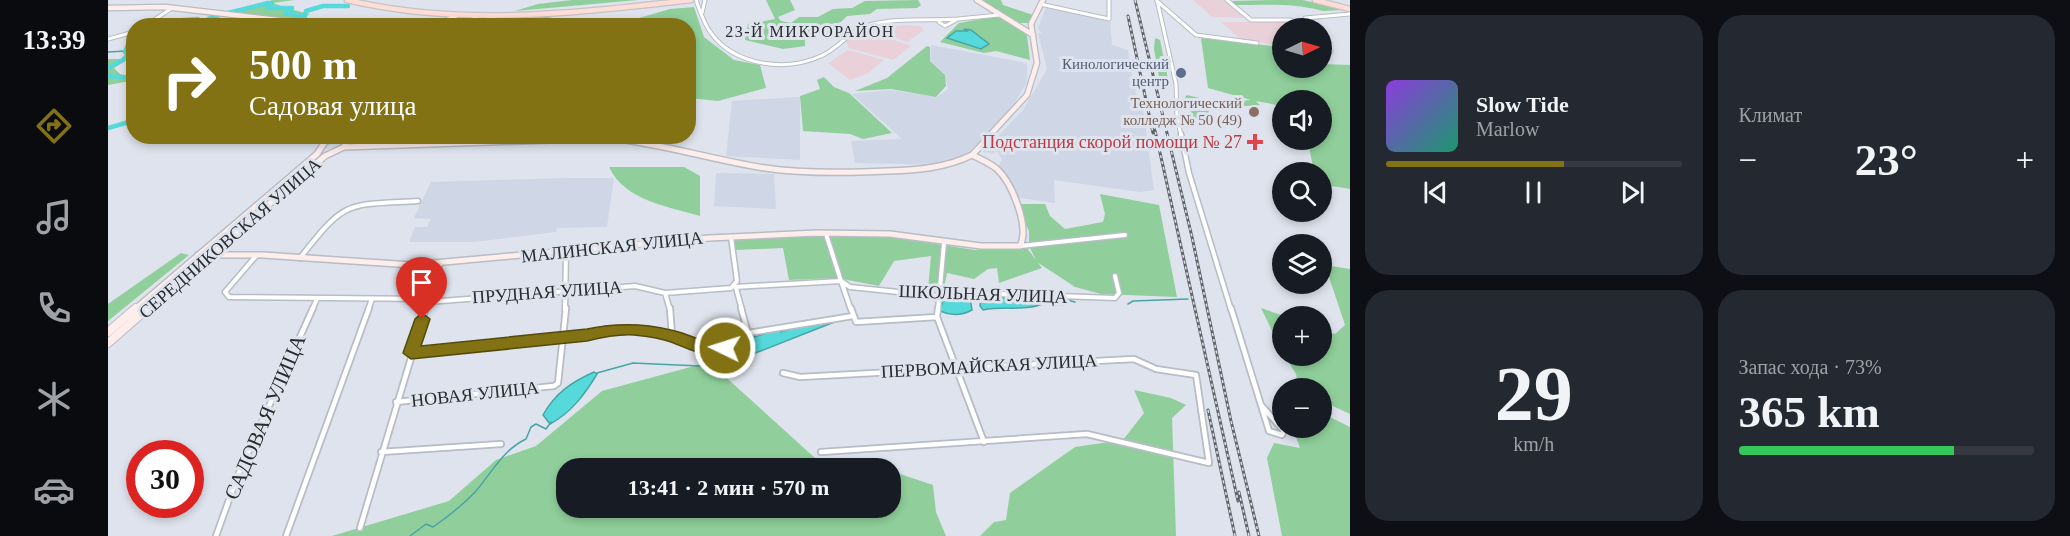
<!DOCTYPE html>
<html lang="ru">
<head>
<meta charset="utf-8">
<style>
	body { margin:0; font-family:"Times New Roman",serif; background:#242831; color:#f1f3f6; height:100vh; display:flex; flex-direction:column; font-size:22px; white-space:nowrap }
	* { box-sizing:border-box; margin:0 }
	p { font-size:20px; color:#9ea1a6 }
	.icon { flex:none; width:33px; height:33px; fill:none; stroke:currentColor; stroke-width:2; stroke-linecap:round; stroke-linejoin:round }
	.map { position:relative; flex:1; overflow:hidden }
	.sheet { display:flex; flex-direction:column; gap:15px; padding:15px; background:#0d0f14; width:720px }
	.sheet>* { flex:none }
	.guide { position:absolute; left:18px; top:18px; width:570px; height:126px; border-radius:24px; box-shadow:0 3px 9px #0003; background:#827213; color:#fff; overflow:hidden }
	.needle { width:39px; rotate:85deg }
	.tools { position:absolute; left:1164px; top:18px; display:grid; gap:12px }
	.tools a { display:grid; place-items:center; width:60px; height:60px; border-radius:50%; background:#171b24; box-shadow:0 3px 9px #0003; font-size:30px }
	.speed { position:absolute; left:18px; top:440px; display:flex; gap:12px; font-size:30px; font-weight:700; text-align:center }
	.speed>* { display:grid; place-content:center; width:78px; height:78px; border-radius:50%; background:#171b24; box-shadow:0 3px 9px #0003; line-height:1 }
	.speed .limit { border:9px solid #d22; background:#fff; color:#111 }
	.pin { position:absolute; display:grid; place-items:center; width:51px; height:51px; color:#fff; margin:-62px -26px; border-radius:50% 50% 50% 0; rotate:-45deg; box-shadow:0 0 6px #0007 }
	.pin .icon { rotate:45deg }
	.me { position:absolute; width:66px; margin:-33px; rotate:274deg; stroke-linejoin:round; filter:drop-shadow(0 0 4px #0008) }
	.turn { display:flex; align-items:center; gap:21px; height:126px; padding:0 24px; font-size:27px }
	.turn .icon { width:78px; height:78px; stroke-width:2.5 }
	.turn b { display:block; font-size:42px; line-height:51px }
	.big { font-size:45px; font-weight:800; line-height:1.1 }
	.sheet .widget { flex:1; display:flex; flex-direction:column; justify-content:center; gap:9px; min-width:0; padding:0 21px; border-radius:24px; background:#242831 }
	.sheet .dial { align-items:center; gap:0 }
	.dial b { font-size:78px; line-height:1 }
	.song { display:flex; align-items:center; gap:18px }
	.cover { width:72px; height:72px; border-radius:9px; background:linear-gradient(135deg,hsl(270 70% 55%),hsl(160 70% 35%)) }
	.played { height:6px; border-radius:3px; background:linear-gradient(90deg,#827213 60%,#363941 60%) }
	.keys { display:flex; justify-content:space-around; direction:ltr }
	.heat { display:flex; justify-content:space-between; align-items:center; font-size:33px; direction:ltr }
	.charge { height:9px; border-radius:4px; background:linear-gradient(90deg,#34c759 73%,#363941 0) }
	.sheet .tiles { flex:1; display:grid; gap:15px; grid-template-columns:repeat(2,1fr) }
	.trip { position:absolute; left:448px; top:458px; width:345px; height:60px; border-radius:24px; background:#171b24; box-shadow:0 3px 9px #0003; font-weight:800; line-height:60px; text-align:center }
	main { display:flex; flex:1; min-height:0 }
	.menu { display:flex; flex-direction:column; width:108px; justify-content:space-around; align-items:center; background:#090b0e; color:#9ea1a6 }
	.menu .icon { width:42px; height:42px }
	.menu .active { color:#827213 }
	.menu b { font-size:27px; color:#f1f3f6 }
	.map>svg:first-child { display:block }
	.built { fill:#cfd6e6 }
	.education { fill:#ead1d9 }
	.green { fill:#90cf9b }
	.water { fill:#56d9da; stroke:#48a5a6; stroke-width:1.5 }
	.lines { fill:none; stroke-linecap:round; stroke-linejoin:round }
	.stream { stroke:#48a5a6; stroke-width:1.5 }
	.river { stroke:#56d9da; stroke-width:4.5 }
	.street-far2-casing { stroke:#b7bcc5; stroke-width:5 }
	.street-far1-casing { stroke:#b7bcc5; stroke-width:7 }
	.street-casing { stroke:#b7bcc5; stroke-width:8 }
	.secondary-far2-casing { stroke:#b7bcc5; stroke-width:7 }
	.secondary-far1-casing { stroke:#b7bcc5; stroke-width:8 }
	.secondary-casing { stroke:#b7bcc5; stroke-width:10 }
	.primary-casing { stroke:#c3c4c4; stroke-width:7 }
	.street-far2 { stroke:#fff; stroke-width:3 }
	.street-far1 { stroke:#fff; stroke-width:4 }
	.street { stroke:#fff; stroke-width:4.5 }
	.secondary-far2 { stroke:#feeeeb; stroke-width:4.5 }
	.secondary-far1 { stroke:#feeeeb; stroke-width:5 }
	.secondary { stroke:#feeeeb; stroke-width:8 }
	.primary { stroke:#feddd7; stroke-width:4.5 }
	.rail-casing { stroke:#606368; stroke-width:3 }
	.rail { stroke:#dee3ed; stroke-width:1.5; stroke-dasharray:3; stroke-linecap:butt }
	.route { fill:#827213; stroke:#544a0c; stroke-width:1.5 }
	.service-dot { fill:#5c6f8a; stroke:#dee3ed; stroke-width:2 }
	.education-dot { fill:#8d6e63; stroke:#dee3ed; stroke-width:2 }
	.health-dot { fill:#e0444e; stroke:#dee3ed; stroke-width:2 }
	.labels { text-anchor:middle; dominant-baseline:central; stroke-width:6; stroke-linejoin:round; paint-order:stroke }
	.far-service-label { font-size:15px; fill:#4e5e75; stroke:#dee3ed; text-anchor:end }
	.far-education-label { font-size:15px; fill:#785e54; stroke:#dee3ed; text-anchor:end }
	.far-neighbourhood-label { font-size:16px; letter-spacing:1.5px; fill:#292b2e; stroke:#dee3ed }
	.health-label { font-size:18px; fill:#be3a42; stroke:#dee3ed; text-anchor:end }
	.street-label { font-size:18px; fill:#292b2e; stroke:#dee3ed }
	.near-street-label { font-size:21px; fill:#292b2e; stroke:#dee3ed }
</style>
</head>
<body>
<main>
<nav class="menu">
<b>13:39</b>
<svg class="icon active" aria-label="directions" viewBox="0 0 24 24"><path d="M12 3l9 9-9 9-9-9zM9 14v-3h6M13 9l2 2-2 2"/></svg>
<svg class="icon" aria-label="music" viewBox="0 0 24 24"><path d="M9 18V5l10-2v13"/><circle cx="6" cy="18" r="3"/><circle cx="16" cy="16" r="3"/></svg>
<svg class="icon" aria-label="phone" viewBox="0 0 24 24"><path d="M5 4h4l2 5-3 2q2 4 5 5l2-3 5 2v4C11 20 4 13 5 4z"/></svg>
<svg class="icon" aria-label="climate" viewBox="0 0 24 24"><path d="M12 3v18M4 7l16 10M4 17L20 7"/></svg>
<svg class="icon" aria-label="car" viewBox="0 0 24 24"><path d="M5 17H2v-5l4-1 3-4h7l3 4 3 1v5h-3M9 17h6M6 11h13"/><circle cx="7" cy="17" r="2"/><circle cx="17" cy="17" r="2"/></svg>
</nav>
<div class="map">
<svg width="1242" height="536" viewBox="0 0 1242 536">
	<rect width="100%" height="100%" fill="#dee3ed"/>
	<path class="built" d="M938,7l64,13 2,25 16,5 1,8 4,3 -2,9 6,27 5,3 12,90 -14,2 -86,-12 1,23 -41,-6 -15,-32 3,-5 -5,-9 -5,3 -9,-2 40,-42 24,-41 -9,-36 4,1 -4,-6z
		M823,45l96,18v19l-15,25 -46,48 -21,10 -90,-2 -4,-22 51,-2 -50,-45 38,-4 47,7 11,-8 -3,-14 -15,-15z
		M692,97v63l-74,-4 6,-55z
		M608,173l58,1 2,35 -62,-3z
		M455,178h51l-7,49 -50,1 -1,4 -82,10h-65l6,-15h12l4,-8 -17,-1 17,-36z"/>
	<path class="education" d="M1085,0h30l21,18 -32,-1z
		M1113,22h71l9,6h-19v17h-5l-37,-6z
		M796,25l17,1 3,4 -17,12 -32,-12z
		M759,29l15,7 29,10 -18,14 -44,-12 -3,-7z
		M740,50l36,10 -17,14 -17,6 -22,-17z"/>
	<path class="green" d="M163,0h23l-21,3c13,5 24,8 37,11l-13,6 -62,-8 1,-3 36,-6z
		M464,0h66l-123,11 23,-7z
		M658,0h24l5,10 -17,7 3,4 10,2 8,-6h19l15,-8 19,-1 13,-7 53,-1 3,5 -4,3 -40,1 -7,5 -23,2 -6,6 -18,5 -18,13v6l-22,3 -38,-9 3,-16 27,-5z
		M873,0h20l2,5 30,10 -5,8h-8z
		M1168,0h26l48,10v2c-11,-5 -22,1 -31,-2 -28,-7 -54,-5 -84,-5l-4,-4z
		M586,7l10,30 30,23 26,5 6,23 -48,13 -29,-3 -1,-72 -73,-1 55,-16z
		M444,14v3l-17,5 1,3 -54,1 13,-8z
		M890,16l29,19 3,25 -34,-9 -12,2 -44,-11 19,-19z
		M1047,38l5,2 9,44 -5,1 -4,-2 -6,-34z
		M1093,38l81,9v21h40v-4l28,1v124l-24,-4 -4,-3v-10h-8l-5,-25 -10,-3 9,1 -1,-5h15v-40h-40v10l-5,-5 -21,-4 4,4 -15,1 -6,-5 12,-1 -43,-12z
		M819,46l3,1v14l15,14 1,11 -10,11 -45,-8 -36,2 32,-13z
		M0,59h20l-14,9 6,6 11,3 -1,4 -22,4z
		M716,77l10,10 15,6 43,40 -29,6 -13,-5 -47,-3 -3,-35 20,-7 -3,-9z
		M1079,95l17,4 8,21h-11l-8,-3 -8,-20z
		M210,155l5,1 -215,186v-7z
		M501,167h75l16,9v40c-33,-10 -75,-15 -91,-49z
		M992,194l59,11 18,92 -76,-3 -26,-7 -38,-25 -8,-16v-15l-12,-27h28l5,12 15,13 38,-7 2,-8z
		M745,236l37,1 85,13 52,-2 15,20 -43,15 -2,-15 -9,1 -14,10 -27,-6 -4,19 -15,-3 3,-33 -37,5 -15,25 -42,-8 -48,2 -6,-32 -47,2 -2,-13z
		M73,253l8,2 -81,66v-17z
		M1217,265l25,4v145l-28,-13v-13h-23l-3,-14 -11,-18h37v-26l13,4 10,-9z
		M1153,308l23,8 -2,35z
		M601,362l117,106h-259v39h324v-36l42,14 3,27 10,24h-614l117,-35 47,-41 40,-14 66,-55z
		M1026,390l37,8 15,7 -14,13 4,118h-196l14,-14 12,-2 4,-27 65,-46 48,-7 21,-27z
		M1214,413l28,14v109h-68l-15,-78 7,-15 26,5 -7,-20h29z"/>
	<path class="water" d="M856,29l7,1 18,14 -8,5 -34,-11 9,-7h12z
		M881,295l22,4 37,2c-20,12 -41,4 -65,9l-3,-4 1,-10z
		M862,296l2,14c-11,6 -21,6 -32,1l4,-14z
		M734,319l-89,35 -5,-4 -1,-5 7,-8 23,-7 4,2 28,-9z
		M486,372l3,2c-12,20 -26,39 -47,50l-7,-9c13,-23 29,-33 51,-43z"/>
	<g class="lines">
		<path class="stream" d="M0,52l17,-1
			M940,301l15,4 4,-5 8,2
			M1020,304l5,-3 55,-2
			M489,373l36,-10 66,3 17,-6 12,5 5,-5 -1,-7 4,-1 7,7 4,-8
			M302,536l16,-12 7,3c16,-11 30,-22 43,-36 16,-19 27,-41 50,-52l5,-12 5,-3 10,5 5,-7"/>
		<path class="river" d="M48,26l14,-5 28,-2 3,5 11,-7 56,-14h4l-5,5h25l-1,4 -6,1 20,3 1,-5 17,-5h25
			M0,68l15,-8 7,-8h-5l3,-7 6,-4
			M0,76l26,2
			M0,128l21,-6 5,-5"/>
		<g class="street-far2-casing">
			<path id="street-far2" d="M588,0c4,11 8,24 15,33 24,33 75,39 110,23 17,-7 27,-24 45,-30 30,-9 62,-5 92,-7
				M1049,0l19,84 1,33 4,18
				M1119,0l24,20h40l11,8
				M1049,1l39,34 61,8
				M932,4l69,15v-19
				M594,13l3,-13
				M831,22l6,4 13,-7 41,-4
				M37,26l27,-18
				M1197,28v-10l45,-4
				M0,39l26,-7
				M1214,43l9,8"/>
		</g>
		<g class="street-far1-casing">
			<path id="street-far1" d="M1073,134l8,39 42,137
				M718,234l15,47 9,6 87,9 34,-3 144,5 4,-5 -4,-17
				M912,246l105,-11
				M148,256l-31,36 4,5 200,2
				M192,258c46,-59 46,-53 118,-57
				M627,287l106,-6 10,29
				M628,288l6,22
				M557,293l5,17
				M320,302l207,-16 30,7 66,-5 6,-7 -6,-44
				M204,310l5,-11
				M260,310l4,-11
				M317,310l15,-46
				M457,310l1,-59
				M830,310l6,-67"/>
		</g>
		<g class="street-casing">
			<path id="street" d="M562,308l2,28
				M743,308l5,14 81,-5
				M830,308l-1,9 47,125
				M1123,308l38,123 13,4 2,-4 -23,-26
				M640,333l105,-17
				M303,353l150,-15 51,-8h22l38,6 30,13 39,-5 8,-7 -8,-29
				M675,373l17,4 334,-18 22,10 40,6 13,88 -122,-29 -266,18
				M288,402l158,-16 4,-3 8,-75
				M273,452l120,-8
				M252,528l66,-220
				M108,536l22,-61 75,-167
				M178,536l83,-228"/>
		</g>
		<g class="secondary-far2-casing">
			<path id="secondary-far2" d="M869,0l56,35
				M0,8l57,-1 166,19
				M289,26l47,-4 11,-6
				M361,26l8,-7 -3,-3
				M369,26l17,-10
				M882,135l37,-40 10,-32 -6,-39 12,-24"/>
		</g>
		<g class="secondary-far1-casing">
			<path id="secondary-far1" d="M236,147l264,-9c53,5 104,22 157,30 40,6 82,5 123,3 29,-1 58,-3 84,-16
				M90,255h65l149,10 297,-27 108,-5 73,1 91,12h39c10,-19 -8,-63 -23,-77 -7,-6 -17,-10 -25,-14l20,-21
				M26,310l183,-156 8,-12 12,-6
				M39,310l178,-154 19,-9 4,-11"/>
		</g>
		<g class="secondary-casing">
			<path id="secondary" d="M0,332l28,-24
				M0,343l40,-35"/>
		</g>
		<g class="primary-casing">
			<path id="primary" d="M239,0c115,27 228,13 344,0
				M1207,0l35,9"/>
		</g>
		<use href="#street-far2" class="street-far2"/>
		<use href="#street-far1" class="street-far1"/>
		<use href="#street" class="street"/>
		<use href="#secondary-far2" class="secondary-far2"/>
		<use href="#secondary-far1" class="secondary-far1"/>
		<use href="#secondary" class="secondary"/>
		<use href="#primary" class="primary"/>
		<g class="rail-casing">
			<path id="rail" d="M1027,0l57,237 39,184 28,115
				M1020,16l25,117
				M1046,126l84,375
				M1100,410l27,126
				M1131,492l10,44"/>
		</g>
		<use href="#rail" class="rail"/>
	</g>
	<path class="route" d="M314,313l8,6 -9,27 166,-17c29,-6 55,-6 84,1 24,5 25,13 54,12l7,6c-10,19 -47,-1 -61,-6 -11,-4 -25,-6 -37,-7 -16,-1 -31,2 -47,6l-176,18 -8,-6 12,-34z"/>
	<circle class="service-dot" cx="1073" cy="73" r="6"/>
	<circle class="education-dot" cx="1146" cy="112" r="6"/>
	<path class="health-dot" d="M1144 133h6v6h6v6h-6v6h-6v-6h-6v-6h6z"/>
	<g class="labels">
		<g class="far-service-label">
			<text x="1061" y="64">Кинологический<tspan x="1061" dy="17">центр</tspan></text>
		</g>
		<g class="far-education-label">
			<text x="1134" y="103">Технологический<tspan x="1134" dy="17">колледж № 50 (49)</tspan></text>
		</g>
		<g class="far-neighbourhood-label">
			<text x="702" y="31">23-Й МИКРОРАЙОН</text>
		</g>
		<g class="health-label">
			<text x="1134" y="142">Подстанция скорой помощи № 27</text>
		</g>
		<g class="street-label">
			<text transform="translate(122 238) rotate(-41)">СЕРЕДНИКОВСКАЯ УЛИЦА</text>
			<text transform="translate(504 247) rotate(-6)">МАЛИНСКАЯ УЛИЦА</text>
			<text transform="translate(439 292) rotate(-4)">ПРУДНАЯ УЛИЦА</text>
			<text transform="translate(875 294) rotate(2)">ШКОЛЬНАЯ УЛИЦА</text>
			<text transform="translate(881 366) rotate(-3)">ПЕРВОМАЙСКАЯ УЛИЦА</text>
			<text transform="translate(367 394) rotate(-6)">НОВАЯ УЛИЦА</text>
		</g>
		<g class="near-street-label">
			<text transform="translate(157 417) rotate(-67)">САДОВАЯ УЛИЦА</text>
		</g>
	</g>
</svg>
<div class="tools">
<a><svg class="needle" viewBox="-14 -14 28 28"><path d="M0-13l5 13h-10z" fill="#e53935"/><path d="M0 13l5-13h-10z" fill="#9ea1a6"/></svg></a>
<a><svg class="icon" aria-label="sound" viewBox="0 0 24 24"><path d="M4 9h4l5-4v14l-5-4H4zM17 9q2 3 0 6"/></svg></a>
<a><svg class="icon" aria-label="search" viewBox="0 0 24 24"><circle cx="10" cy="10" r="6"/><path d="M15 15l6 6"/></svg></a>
<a><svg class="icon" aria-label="layers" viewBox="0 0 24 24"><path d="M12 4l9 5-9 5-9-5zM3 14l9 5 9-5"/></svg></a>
<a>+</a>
<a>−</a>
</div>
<div class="speed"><div class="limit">30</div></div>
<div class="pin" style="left:314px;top:319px;background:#d93025"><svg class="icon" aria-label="arrive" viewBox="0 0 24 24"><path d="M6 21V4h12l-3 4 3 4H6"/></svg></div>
<svg class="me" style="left:617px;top:348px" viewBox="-20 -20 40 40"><circle r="17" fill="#827213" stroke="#fff" stroke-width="3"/><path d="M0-11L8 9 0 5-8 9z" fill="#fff"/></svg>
<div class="trip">13:41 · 2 мин · 570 m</div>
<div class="guide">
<div class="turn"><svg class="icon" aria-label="right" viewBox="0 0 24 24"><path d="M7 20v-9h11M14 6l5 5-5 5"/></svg><div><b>500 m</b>Садовая улица</div></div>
</div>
</div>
<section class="sheet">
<div class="tiles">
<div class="widget">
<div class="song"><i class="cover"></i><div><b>Slow Tide</b><p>Marlow</p></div></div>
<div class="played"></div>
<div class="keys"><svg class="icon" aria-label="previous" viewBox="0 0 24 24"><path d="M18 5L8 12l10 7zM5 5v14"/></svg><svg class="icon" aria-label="pause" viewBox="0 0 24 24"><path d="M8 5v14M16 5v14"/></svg><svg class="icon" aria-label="next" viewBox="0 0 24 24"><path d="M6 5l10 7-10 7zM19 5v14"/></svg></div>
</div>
<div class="widget"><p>Климат</p>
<div class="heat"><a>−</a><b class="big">23°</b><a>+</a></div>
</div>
<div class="widget dial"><b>29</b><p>km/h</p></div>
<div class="widget"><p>Запас хода · 73%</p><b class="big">365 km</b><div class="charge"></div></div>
</div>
</section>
</main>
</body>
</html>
